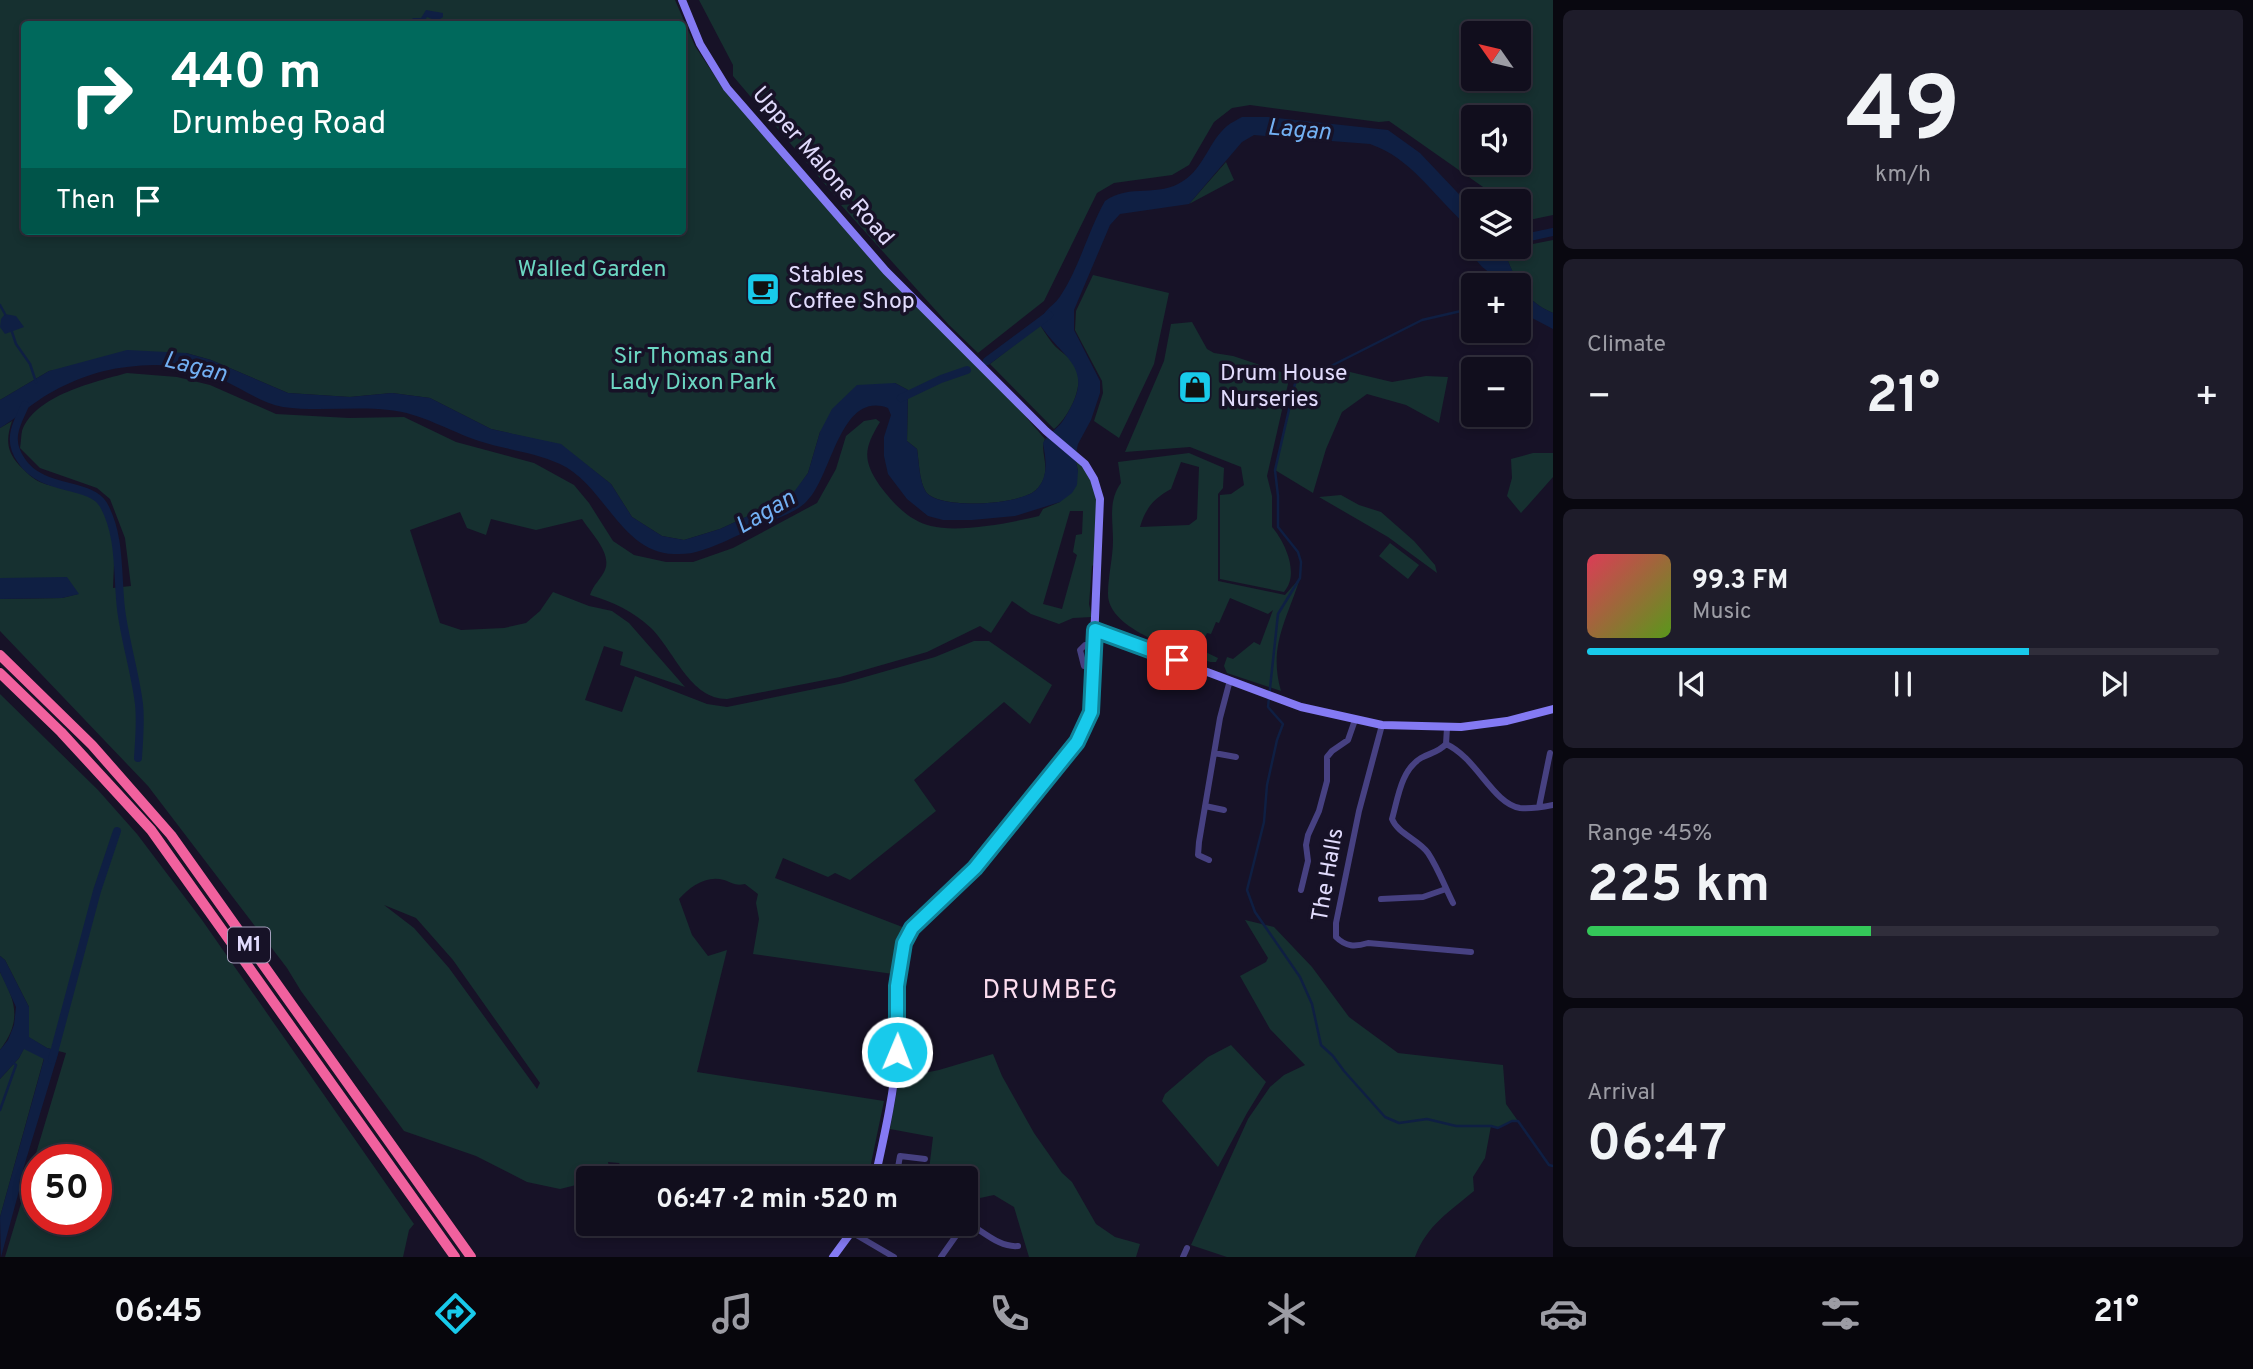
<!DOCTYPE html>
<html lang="en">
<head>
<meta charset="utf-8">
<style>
	body { margin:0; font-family:Overpass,sans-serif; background:#1e1c2a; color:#f1f3f6; height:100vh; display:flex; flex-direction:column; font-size:26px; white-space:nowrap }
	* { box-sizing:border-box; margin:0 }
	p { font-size:23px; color:#9c9ca4 }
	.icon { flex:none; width:38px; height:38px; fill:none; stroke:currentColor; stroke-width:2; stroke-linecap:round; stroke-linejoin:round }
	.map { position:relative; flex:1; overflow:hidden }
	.sheet { display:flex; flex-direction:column; gap:10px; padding:10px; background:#090810; width:700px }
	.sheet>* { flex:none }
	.hud { position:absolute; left:21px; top:21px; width:665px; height:214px; border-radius:7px; box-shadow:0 4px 10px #0003,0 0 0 2px #302e3b; background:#00695c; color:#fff; overflow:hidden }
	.needle { width:46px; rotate:304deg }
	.controls { position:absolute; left:1461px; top:21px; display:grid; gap:14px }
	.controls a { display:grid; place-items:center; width:70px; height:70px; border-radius:7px; background:#110e1d; box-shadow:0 4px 10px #0003,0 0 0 2px #302e3b; font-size:35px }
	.speed { position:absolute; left:21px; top:1144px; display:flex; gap:14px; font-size:35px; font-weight:700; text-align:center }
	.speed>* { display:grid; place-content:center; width:91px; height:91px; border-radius:50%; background:#110e1d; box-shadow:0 4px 10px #0003,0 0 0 2px #302e3b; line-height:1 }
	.speed .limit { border:10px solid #d22; background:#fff; color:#111 }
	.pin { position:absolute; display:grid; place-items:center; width:60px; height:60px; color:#fff; margin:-30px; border-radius:14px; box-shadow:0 4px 10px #0006 }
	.me { position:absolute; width:77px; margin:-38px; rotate:1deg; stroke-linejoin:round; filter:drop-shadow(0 0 5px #0008) }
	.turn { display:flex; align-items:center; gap:24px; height:147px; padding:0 35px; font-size:32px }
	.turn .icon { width:91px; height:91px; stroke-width:2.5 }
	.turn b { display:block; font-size:49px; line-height:60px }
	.then { display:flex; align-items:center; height:66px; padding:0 35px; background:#0003; gap:14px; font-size:26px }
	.big { font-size:52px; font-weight:700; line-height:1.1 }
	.sheet .widget { flex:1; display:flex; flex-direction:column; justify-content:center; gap:10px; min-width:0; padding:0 24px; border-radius:10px; background:#1e1c2a }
	.sheet .dial { align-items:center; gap:0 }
	.dial b { font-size:91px; line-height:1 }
	.song { display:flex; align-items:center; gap:21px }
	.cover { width:84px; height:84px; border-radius:10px; background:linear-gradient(135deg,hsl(350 70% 55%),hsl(90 70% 35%)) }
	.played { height:7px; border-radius:4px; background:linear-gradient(90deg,#18caeb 70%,#302e3b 70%) }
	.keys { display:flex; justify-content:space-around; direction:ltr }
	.heat { display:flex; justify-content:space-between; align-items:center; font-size:38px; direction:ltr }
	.charge { height:10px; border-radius:5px; background:linear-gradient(90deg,#34c759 45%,#302e3b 0) }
	.trip { position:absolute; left:576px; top:1166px; width:402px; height:70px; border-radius:7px; background:#110e1d; box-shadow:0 4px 10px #0003,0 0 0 2px #302e3b; font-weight:700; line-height:70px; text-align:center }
	.menu { display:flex; height:112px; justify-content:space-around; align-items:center; background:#07060c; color:#9c9ca4 }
	.menu .icon { width:49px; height:49px }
	.menu .active { color:#18caeb }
	.menu b { font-size:32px; color:#f1f3f6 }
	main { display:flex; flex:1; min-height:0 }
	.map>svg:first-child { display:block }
	.green { fill:#163030; fill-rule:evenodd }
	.water { fill:#0f1f43 }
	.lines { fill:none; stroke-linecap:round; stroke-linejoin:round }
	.stream { stroke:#0f1f43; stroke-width:2.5 }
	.canal { stroke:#0f1f43; stroke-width:8 }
	.street { stroke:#474182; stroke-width:6 }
	.secondary { stroke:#847af3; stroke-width:8 }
	.highway { stroke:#f1619e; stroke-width:10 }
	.route-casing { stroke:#108399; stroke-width:18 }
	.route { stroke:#18caeb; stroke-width:12 }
	.labels { text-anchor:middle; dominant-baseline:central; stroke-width:7; stroke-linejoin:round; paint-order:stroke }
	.shield { fill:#171227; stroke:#a49fbc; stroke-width:2 }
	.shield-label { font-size:21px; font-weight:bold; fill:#e1dbfc }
	.street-label { font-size:23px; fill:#e1dbfc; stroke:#171227 }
	.park-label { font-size:23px; fill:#6cd7c2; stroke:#171227 }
	.poi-label { font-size:23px; fill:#e1dbfc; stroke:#171227; text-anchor:start }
	.water-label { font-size:24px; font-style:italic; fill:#72b0f3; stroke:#171227 }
	.quarter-label { font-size:26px; letter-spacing:2px; fill:#fcddef; stroke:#171227 }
</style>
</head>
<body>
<main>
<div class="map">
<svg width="1553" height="1257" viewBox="0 0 1553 1257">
	<rect width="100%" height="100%" fill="#171227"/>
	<path class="green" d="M0,0h675l20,46 29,44 205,229 58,53 58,67c-7,14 10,32 -9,51 -16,15 -96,20 -110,2 -7,-11 -7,-31 -9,-43l-10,-8 1,-51 -13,-7 -75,49 -12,41 -16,23 -72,33 -36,11 -22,-4 -30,-19 -21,-33 -50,-39 -70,-16 -61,-31 -38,-5 -42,4 -62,-4 -77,-33 -25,-7 -137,18 -49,29zM24,24h658v207h-658z
		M699,0h854v215l-24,5 -10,-7v-12h-16l-114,-80 -10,1 -129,-17 -18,3 -18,14 -25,43 -17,10 -58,8 -17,10 -53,108 -66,52 -29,-28 -108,-120 14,-1 -24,-26 4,18 -102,-120v-11zM1474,33h45v46h-45zM1474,117h45v46h-45z
		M1226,162l8,18 -45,24z
		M1553,240v73c-32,-14 -38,-36 -51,-66h17v-5l4,4z
		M1093,275l76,18 -15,71 -35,74 -25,-17 9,-28 -1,-12 -27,-51 1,-19z
		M1192,322l15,27 7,4 19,3 57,19 -23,101 5,20v31c13,15 28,47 12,65l-64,-13v-84l11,-1 13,-9 -3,-18 -51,-20 -65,5 39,-91 7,-37z
		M1040,325c4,6 8,13 13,19 7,8 19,14 24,24 7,20 -9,50 -23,61l-64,-65z
		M1329,367l63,15 34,-6 22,1 -9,46 -33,-18 -39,-11 -25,18 -16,37 -13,44 -38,-23 22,-95z
		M127,373l50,4 33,8 66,29 73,4 55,-1 52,25 78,21 40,22 15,18 24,38 21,14 32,7h27l40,-14 84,-45 19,-34 10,-33 18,-15 12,-2 4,3c-16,26 -18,38 0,64 13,17 29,35 51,40 28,7 79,-3 108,-10l4,-7 17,-7 18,-31 -3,-13 12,13 9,16v76l-4,3 -3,38 3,13 -19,1 -14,6 -28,-10 -19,-13 -21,32 -11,-7 -53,26 -87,25 -113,22c-37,0 -52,-47 -76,-71 -18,-17 -38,-26 -61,-33 3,-10 11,-16 15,-25 7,-17 -14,-37 -23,-51l-46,11 -45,-11 -5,16 -19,-7 -7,-16 -50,18 30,93 21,7 43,-2 22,-5 14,-12 13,-19 36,14 23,5 17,12 56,64 -65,-22 3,-13 -19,-6 -19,54 37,12 13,-36 72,28 20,3 117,-24 91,-26 39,-16h15l63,44 -22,39 -26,-22 -90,78 22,31 -86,69 -15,-7 -7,4 -45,-19 -8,20 130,50 -10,26 -2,20 -140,-20 6,-35 -3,-16 2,-9 -13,-10c-10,2 -12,-1 -21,-4 -18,-5 -34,7 -45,19l13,36 16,21 19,-6 -30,122 187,29 -16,77h-218l-19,-5 -5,1 -7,-11 -11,-1 3,14 -23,2v4l-28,7 -33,-7 -51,-26 -72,-25 -103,-140 -14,-23 -139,-182 -148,-155v-32l62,-1 16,-4 -50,-16h-28v-150l12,-7c-6,18 -6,29 7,44 6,6 14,14 21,17 16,7 50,8 60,22 18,24 14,55 13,84l18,-2 -6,-48 -15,-39 -13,-11 -57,-20 -20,-20c1,-5 1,-12 2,-17 13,-36 73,-49 105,-58zM1070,511h13l-1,23 -6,1 -3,17 4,3 -15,54 -19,-5zM384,905l32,13 37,42 87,123 -3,6 -88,-121 -35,-40z
		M1189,453l35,15 -1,20 -5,6v87l67,14 15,-17c-13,42 -32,68 -19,113l-54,-18 -3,-7 3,-9 6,2 21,-17 6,3 13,-35 -5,4 -38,-16 -11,25 -3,-1 -5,12 -4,-1 -8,16 19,9 -2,4h-6c-28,-12 -102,-31 -102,-68 0,-18 5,-36 5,-54 0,-20 -5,-39 8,-57l-3,-21zM1181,462l18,5 -2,52 -8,6 -49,2c5,-18 14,-29 31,-38z
		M1533,453h20v24l-32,36 -14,-17 5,-18 -1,-19z
		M1341,495l18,10 22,7 33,29 21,24 2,8 -49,-36 -69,-40z
		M1390,543l29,22 -11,14 -29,-23z
		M0,694l98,96 39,44 65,86 212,304 -5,6 -6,27h-398l61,-204 -19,-5 -19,-11 1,-30 -24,-47 -5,-4zM37,1160h59v60h-59z
		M1245,920l29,7 38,40 37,50 49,36 105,12 3,39 12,17h-6l-14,7 -7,-2 -6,32 -12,19 1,14c-25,21 -47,34 -59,66h-188l-36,-12 57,-126 22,-32 14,-12 21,-10 -35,-36 -30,-53 26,-14 2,-4z
		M0,972c16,30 22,49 0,78z
		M1231,1045l35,37 -19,31 -29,54 -56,-66 3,-7 43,-37z
		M24,1048l20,10 -44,159v-138l19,-21z
		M993,1054l9,22 32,57 28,40 10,9 24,42 19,13 25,7 -4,13h-107l-15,-50 -20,-12 -28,6v-23h-38l5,-41 -43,-8 9,-51 40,-8z"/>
	<path class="water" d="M426,10l17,3v4l-6,4 -10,-4 -5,7h-14l5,-6h8z
		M1242,117h26l120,13 32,23 53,56 1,38h28c13,30 19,52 51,66v16l-34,-18v-26h-19c-7,-13 -16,-14 -23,-24 -6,-11 -4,-24 -12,-37 -32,-29 -54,-66 -95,-80l-116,-9 -12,7 -53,62 -69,10 -10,11 -36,85v20l26,51v12l-9,27 -13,24 -3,14 3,13 -1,14 -5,8 -12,9 -45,14 -43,4h-29l-15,-4 -21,-17 -19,-25 -4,-18v-19l7,-22 -3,-7c-49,-18 -56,71 -82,94 -13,13 -36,18 -52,26 -19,8 -38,19 -58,24 -7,2 -15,2 -22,2 -53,-1 -70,-70 -114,-90 -25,-12 -54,-14 -81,-23 -30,-10 -58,-28 -90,-31 -35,-4 -71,2 -106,-3 -21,-4 -39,-17 -58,-26 -32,-15 -63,-19 -98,-14 -30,3 -63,16 -88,33 -14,9 -25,20 -39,28v-28l49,-29 78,-21 59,3 25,7 77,33 62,4 42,-4 38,5 61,31 70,15 50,40 21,33 30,19 22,4 36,-11 71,-33 17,-23 12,-41 12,-23 25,-24 38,-2 13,7 -1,51 10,8c2,12 2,32 9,43 13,18 94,13 110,-2 13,-13 10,-30 7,-47 5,-10 16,-15 21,-24 33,-51 2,-57 -24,-94 3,-17 13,-17 21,-30 19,-29 27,-64 44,-94 25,-18 54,-3 78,-20 21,-13 26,-40 44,-55 5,-4 10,-6 15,-9z
		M5,314l11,2 8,11 -19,7 -5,-7 1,-8z
		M67,577l12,17 -17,4 -62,1v-21z
		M0,956l5,4 24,47v30l18,11 12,3 -40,132v8l-18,66 -1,-40 44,-158 -20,-10 -5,9 -19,21v-29l8,-10 6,-15 2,-18 -16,-35z"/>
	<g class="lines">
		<path class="stream" d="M0,305l5,9
			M1474,308l-52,12 -93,47 -32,8 -22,95 3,26v31l20,25 3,10 -1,16 -22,36 -10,93 15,17 -6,16 -10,45 -3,37 -17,68 8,22 45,65 12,27 9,41 12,11 11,15 41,46 14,6 28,-4 29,7h35l7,2 14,-7h6l31,44 4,1
			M12,332l4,12 14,20 6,18
			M0,1110l16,-45 -4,-3"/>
		<path class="canal" d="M1519,234l6,4 28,-6
			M987,361l62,-46
			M901,398l40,-19 26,-9
			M25,405c-3,8 -8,16 -10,25 -3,11 -1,20 6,30 20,32 68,22 82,44 18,31 14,71 18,105 4,32 14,63 18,95 2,17 0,36 -1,54
			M52,1060l45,-169 20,-60"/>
		<path class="street" d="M1084,666l-4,-16 5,-5h10
			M1382,725l-23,86 -23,112v14c10,10 19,10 32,6l103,9
			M1447,728l-1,16c-7,8 -16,9 -25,14 -20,12 -23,40 -29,61 6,15 27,21 36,34 10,15 17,34 25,50
			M1446,744c31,14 47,60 74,64 10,1 23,-1 33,-3
			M1214,753l22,4
			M1205,806l19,4
			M1539,807l11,-54
			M1209,860l-11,-5 1,-13 21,-124 10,-38
			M1301,890l7,-29 -2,-16 2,-10 11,-24 8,-30v-24l5,-6 16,-11 7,-20
			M1381,899l42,-2 23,-8
			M876,1175l18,2 3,-4 3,-17 25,3
			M966,1222c16,8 33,26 52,24
			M853,1233l41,24
			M941,1257l24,-34
			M1183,1257l4,-9"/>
		<path class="secondary" d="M682,0l18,44 27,44 159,183 160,160 39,33 9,15 6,20 -9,213c-13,40 -46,73 -72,104 -15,18 -29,37 -45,53 -23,23 -56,43 -69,72 -16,34 -5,76 -8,111 -3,42 -13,85 -22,126
			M1095,630l206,77 81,18 79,2 46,-6 46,-12
			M833,1257l25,-34"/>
		<path class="highway" d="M0,655l92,90 79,90 300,422
			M0,673l61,59 90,98 304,427"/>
	</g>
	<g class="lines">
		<g class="route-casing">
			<path id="route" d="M897,1052v-66l7,-43 8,-15 63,-60 102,-126 14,-30 4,-82 82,30"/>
		</g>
		<use href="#route" class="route"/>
	</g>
	<defs>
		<g id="cafe-square" transform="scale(1.75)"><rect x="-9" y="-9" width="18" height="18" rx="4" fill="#18caeb" stroke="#171227"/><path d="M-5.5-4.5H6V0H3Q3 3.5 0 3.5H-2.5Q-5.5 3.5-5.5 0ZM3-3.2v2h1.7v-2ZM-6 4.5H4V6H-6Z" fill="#111"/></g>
		<g id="shop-square" transform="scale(1.75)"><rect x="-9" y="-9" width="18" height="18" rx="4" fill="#18caeb" stroke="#171227"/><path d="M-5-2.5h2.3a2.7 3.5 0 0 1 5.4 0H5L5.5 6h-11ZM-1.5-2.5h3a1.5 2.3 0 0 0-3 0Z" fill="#111"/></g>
	</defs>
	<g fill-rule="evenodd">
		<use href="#cafe-square" x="763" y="289"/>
		<use href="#shop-square" x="1195" y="387"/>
	</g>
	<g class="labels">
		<rect class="shield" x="228" y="927.5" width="42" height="35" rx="5"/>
		<g class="shield-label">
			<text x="249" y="945">M1</text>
		</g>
		<g class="street-label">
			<text transform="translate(822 167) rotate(49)">Upper Malone Road</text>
			<text transform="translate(1329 875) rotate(-80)">The Halls</text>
		</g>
		<g class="park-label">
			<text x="592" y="270">Walled Garden</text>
			<text x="693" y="357">Sir Thomas and<tspan x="693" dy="26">Lady Dixon Park</tspan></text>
		</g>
		<g class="poi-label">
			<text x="788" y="276">Stables<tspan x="788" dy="26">Coffee Shop</tspan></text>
			<text x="1220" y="374">Drum House<tspan x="1220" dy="26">Nurseries</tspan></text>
		</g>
		<g class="water-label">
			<text transform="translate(1299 131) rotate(5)">Lagan</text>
			<text transform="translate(195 368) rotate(14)">Lagan</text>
			<text transform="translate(766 513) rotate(-30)">Lagan</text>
		</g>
		<g class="quarter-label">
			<text x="1051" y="991">DRUMBEG</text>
		</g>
	</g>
</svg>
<div class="controls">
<a><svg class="needle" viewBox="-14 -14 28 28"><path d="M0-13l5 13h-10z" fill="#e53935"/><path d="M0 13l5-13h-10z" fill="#9c9ca4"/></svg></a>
<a><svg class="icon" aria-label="sound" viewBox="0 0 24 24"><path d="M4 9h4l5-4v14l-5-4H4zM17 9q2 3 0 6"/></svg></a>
<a><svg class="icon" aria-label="layers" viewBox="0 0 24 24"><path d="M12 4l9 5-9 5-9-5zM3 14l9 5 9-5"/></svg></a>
<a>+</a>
<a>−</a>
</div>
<div class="speed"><div class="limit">50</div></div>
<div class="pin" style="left:1177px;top:660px;background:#d93025"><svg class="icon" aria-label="arrive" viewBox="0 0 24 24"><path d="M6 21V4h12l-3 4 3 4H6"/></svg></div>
<svg class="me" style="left:897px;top:1052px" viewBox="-20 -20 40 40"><circle r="17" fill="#18caeb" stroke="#fff" stroke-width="3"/><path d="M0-11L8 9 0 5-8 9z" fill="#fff"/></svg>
<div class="trip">06:47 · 2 min · 520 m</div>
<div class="hud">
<div class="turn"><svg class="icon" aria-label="right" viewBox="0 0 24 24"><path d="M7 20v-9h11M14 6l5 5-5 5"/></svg><div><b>440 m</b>Drumbeg Road</div></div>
<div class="then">Then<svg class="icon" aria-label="arrive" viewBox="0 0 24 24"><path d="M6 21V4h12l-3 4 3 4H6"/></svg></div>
</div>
</div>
<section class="sheet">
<div class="widget dial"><b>49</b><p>km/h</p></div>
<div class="widget"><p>Climate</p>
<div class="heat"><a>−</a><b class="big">21°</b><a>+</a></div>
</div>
<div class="widget">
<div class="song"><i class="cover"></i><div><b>99.3 FM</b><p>Music</p></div></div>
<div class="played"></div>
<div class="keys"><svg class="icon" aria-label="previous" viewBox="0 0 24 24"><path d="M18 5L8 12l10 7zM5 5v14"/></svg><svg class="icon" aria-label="pause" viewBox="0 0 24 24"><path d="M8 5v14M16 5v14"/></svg><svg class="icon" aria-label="next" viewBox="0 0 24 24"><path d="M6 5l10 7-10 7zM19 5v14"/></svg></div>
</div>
<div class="widget"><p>Range · 45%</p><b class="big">225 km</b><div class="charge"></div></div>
<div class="widget"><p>Arrival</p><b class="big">06:47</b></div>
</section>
</main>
<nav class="menu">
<b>06:45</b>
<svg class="icon active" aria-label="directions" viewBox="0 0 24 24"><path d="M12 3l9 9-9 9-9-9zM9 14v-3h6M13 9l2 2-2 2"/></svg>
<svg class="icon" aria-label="music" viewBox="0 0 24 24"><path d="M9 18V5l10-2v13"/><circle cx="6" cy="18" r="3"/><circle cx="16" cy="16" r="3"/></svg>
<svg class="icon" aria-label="phone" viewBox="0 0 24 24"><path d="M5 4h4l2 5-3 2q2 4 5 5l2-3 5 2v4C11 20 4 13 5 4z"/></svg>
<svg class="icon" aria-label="climate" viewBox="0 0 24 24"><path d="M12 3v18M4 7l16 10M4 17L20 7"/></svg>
<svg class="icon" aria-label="car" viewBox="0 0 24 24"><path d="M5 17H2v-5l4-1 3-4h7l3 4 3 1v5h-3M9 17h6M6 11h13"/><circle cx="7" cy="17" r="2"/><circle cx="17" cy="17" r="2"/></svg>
<svg class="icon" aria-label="filters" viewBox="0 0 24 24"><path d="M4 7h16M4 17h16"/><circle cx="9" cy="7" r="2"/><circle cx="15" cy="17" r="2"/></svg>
<b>21°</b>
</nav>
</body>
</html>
